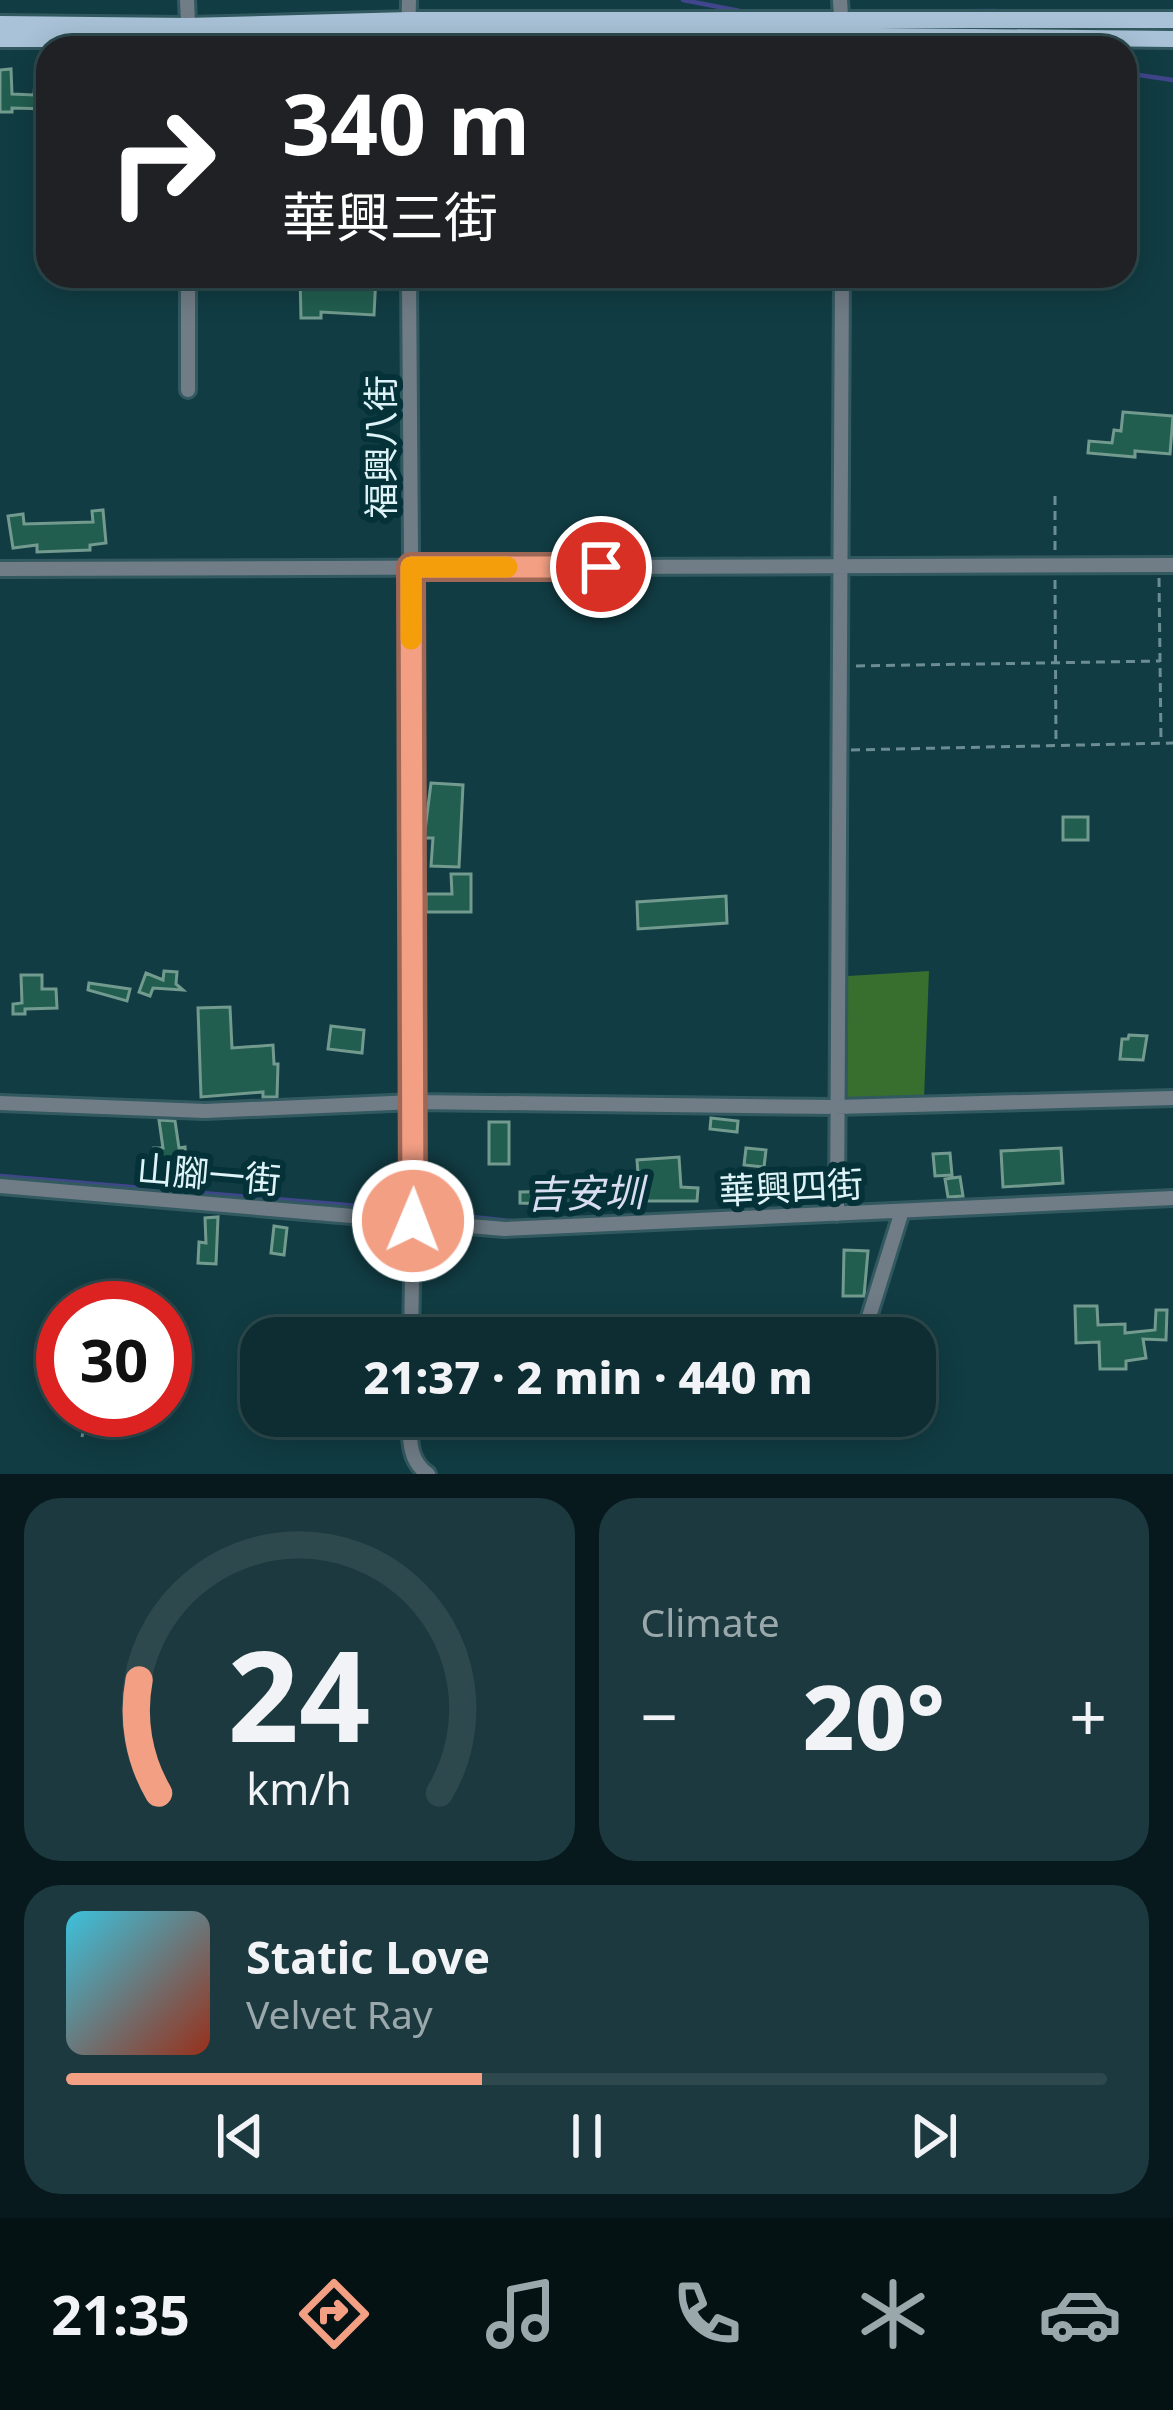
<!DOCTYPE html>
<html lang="en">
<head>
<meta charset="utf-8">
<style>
	body { margin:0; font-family:"Noto Sans","Noto Sans TC",sans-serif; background:#1b393e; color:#f1f3f6; height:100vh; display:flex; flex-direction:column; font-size:45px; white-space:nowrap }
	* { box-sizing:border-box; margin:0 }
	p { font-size:39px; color:#9aa8ac }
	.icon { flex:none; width:66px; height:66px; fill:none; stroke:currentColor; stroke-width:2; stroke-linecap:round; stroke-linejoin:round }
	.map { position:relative; height:1474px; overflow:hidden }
	.side { display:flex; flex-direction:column; gap:24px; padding:24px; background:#07191c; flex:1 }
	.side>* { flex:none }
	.hud { position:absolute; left:36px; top:36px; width:1101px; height:252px; border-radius:36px; box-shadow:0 6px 30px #0003,0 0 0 3px #2d494d; background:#202124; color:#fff; overflow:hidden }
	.speed { position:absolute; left:36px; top:1281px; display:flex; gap:24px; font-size:60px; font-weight:700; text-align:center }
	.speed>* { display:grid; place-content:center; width:156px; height:156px; border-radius:50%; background:#0d2d32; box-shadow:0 6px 30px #0003,0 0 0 3px #2d494d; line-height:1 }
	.speed .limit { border:18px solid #d22; background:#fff; color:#111 }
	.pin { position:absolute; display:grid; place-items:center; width:102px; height:102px; color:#fff; margin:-51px; border:6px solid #fff; border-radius:50%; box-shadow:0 3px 12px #0007 }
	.me { position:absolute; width:132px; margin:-66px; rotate:1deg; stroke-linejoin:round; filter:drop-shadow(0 0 9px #0008) }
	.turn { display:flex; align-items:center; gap:42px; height:252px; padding:0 48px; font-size:54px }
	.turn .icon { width:156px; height:156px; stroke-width:2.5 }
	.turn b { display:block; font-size:84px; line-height:102px }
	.big { font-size:90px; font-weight:800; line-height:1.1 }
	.side .widget { flex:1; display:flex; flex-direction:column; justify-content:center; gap:18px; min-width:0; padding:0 42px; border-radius:36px; background:#1b393e }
	.side .dial { align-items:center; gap:0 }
	.dial svg { height:312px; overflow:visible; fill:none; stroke:#2d494d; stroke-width:7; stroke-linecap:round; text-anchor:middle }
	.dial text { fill:#f1f3f6; stroke:none }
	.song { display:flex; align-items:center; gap:36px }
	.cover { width:144px; height:144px; border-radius:18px; background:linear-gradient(135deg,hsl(190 70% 55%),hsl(10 70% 35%)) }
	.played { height:12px; border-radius:6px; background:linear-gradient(90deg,#f39f84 40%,#2d494d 40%) }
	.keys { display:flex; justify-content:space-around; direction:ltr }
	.heat { display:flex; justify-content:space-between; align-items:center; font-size:66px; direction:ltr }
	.side .tiles { flex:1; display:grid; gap:24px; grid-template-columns:1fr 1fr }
	.widget:last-child { grid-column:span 2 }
	.trip { position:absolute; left:240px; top:1317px; width:696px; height:120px; border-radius:36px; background:#0d2d32; box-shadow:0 6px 30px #0003,0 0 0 3px #2d494d; font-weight:800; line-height:120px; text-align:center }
	.menu { display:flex; height:192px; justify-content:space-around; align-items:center; background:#051214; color:#9aa8ac }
	.menu .icon { width:84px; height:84px }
	.menu .selected { color:#f39f84 }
	.menu b { font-size:54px; color:#f1f3f6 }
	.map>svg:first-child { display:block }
	.forest { fill:#386e2e }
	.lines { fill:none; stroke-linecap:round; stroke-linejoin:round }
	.stream { stroke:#40468b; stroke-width:4.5 }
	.building { fill:#215e4f; stroke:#729a8e; stroke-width:3 }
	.minor-casing { stroke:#325960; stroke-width:20 }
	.major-casing { stroke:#325960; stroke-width:22 }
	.path { stroke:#6b8d93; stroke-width:3; stroke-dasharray:9 6; stroke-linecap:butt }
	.minor { stroke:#707c86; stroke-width:14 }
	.major { stroke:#a9c2d7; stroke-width:16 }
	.route-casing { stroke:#9e6756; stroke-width:30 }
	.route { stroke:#f39f84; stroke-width:21 }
	.slow { stroke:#f59e0b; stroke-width:21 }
	.labels { text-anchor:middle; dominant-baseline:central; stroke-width:12; stroke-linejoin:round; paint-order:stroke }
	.street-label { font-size:36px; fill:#ddf3f7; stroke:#043238 }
	.water-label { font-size:39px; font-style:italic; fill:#d9ddf1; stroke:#043238 }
</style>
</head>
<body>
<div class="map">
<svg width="1173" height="1474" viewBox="0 0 1173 1474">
	<rect width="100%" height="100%" fill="#113c43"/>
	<path class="forest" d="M929,971l-5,128 -77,2 1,-125z"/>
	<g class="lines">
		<path class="stream" d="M683,0l57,11 95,1
			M847,12l150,-1 4,4
			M1125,73l48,7
			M0,1176l407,34
			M418,1211l102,11"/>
	</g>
	<path class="building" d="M36,64h12v45l-36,-1v4h-12v-42l11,-1 1,25 22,1z
		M300,276h76l-2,39 -53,-3v6h-20z
		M1123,412l50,4 -3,38 -35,-3v6l-47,-4 1,-12 23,2 2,-13 7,1z
		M103,510l3,33 -16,2v5l-53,2v-7l-24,3 -5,-32 15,-2 1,10 69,-2 -1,-11z
		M431,783l32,2 -4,82 -28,-1 2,-28h-9z
		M1063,817h25v23h-25z
		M451,874h20v38h-45v-18h26z
		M726,896l1,27 -89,6 -1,-27z
		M164,971l13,1 -1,12 7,6 -30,-2 -3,8 -11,-4 7,-19 17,7z
		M21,975h21v14h14l1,19 -32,1v5h-12v-10l9,-1z
		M89,983l41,6 -3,12 -39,-11z
		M230,1007l2,41 41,-3 1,19h4l-1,33h-14v-5l-62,5 -3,-89z
		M331,1026l33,4 -2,23 -34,-4z
		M1129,1035l18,1 -4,24 -23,-1 2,-20h6z
		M711,1118l27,3 -1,11 -27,-3z
		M159,1120l16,1 4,27 6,-1 1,21 -31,2 -1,-22h9z
		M489,1122h20v42h-20z
		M746,1148l20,2 -2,17 -20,-2z
		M1061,1148l2,35 -60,4 -2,-36z
		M950,1153l2,22 -17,1 -2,-22z
		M679,1157l2,30 17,1 -1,13h-57l-3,-41z
		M960,1177l3,19 -15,1 -3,-18z
		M570,1191l2,14 -52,-2v-11z
		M218,1217l-2,47 -18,-1 1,-21 7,1 -1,-25z
		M274,1226l13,2 -3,27 -13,-2z
		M844,1250l24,1 -4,45h-21z
		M1075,1306h22l1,19 27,-1v9l30,-3 1,-20h11l-1,30 -23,-1 3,19 -20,3v8h-26l-1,-27 -23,1z"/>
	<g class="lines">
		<g class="minor-casing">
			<path id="minor" d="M187,0l2,48
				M840,0l3,48
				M408,48l1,-48
				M409,276l6,826 -4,236
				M188,390v-114
				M0,569l1173,-4
				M0,1103l205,8 210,-9 420,5 338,-9
				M0,1186l505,43 668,-31
				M837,1214l5,-938
				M872,1338l-3,-21 33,-106
				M409,1416c1,22 -1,45 19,58"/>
		</g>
		<g class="major-casing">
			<path id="major" d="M0,24l187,2 222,-6h764
				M0,39h189l219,-8 765,8"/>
		</g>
		<path class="path" d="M1055,496v56
			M1159,578l2,164
			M1055,580l1,164
			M856,666l304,-5
			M851,750l322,-7
			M165,1400l7,-47
			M147,1410h7
			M82,1437l5,-27"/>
		<use href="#minor" class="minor"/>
		<use href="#major" class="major"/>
	</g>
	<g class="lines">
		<g class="route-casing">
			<path id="route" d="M413,1221l-2,-654h190"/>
		</g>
		<use href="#route" class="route"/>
		<path class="slow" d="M411,639v-72h96"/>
	</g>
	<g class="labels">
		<g class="street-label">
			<text transform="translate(380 447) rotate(-90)">福興八街</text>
			<text transform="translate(209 1174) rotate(5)">山腳一街</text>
			<text transform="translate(791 1187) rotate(-3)">華興四街</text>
		</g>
		<g class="water-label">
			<text transform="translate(585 1192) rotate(-1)">吉安圳</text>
		</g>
	</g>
</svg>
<div class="speed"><div class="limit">30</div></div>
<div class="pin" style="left:601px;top:567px;background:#d93025"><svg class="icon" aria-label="arrive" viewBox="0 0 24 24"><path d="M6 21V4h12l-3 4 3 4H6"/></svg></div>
<svg class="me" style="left:413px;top:1221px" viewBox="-20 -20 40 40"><circle r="17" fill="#f39f84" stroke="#fff" stroke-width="3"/><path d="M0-11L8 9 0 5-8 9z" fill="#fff"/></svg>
<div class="trip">21:37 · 2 min · 440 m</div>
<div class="hud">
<div class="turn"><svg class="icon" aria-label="right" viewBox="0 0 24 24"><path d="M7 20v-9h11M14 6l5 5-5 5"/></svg><div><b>340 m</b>華興三街</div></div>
</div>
</div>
<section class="side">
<div class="tiles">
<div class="widget dial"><svg viewBox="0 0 100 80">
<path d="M14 69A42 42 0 1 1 86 69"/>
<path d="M14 69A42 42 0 0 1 9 40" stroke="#f39f84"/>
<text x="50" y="56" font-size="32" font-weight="700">24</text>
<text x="50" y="72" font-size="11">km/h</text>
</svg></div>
<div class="widget"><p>Climate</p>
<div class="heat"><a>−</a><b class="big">20°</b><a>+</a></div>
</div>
<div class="widget">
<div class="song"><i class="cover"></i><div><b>Static Love</b><p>Velvet Ray</p></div></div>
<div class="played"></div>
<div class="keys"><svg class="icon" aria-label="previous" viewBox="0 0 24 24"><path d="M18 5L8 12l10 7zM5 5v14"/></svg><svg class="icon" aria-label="pause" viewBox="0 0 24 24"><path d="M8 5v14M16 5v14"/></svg><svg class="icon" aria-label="next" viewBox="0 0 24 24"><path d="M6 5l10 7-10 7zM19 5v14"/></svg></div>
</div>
</div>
</section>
<nav class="menu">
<b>21:35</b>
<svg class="icon selected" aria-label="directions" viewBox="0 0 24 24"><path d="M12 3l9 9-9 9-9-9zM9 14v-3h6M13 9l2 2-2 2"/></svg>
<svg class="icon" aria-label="music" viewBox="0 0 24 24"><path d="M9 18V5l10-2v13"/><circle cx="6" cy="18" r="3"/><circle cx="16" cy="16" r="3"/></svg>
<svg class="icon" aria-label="phone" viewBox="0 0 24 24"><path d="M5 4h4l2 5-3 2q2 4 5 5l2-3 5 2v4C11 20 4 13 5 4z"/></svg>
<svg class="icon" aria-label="climate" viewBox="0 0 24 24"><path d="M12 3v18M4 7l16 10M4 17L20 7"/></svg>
<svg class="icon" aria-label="car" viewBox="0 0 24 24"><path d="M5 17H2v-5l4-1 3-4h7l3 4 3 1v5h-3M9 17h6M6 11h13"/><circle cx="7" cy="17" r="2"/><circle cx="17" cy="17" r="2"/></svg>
</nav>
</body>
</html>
